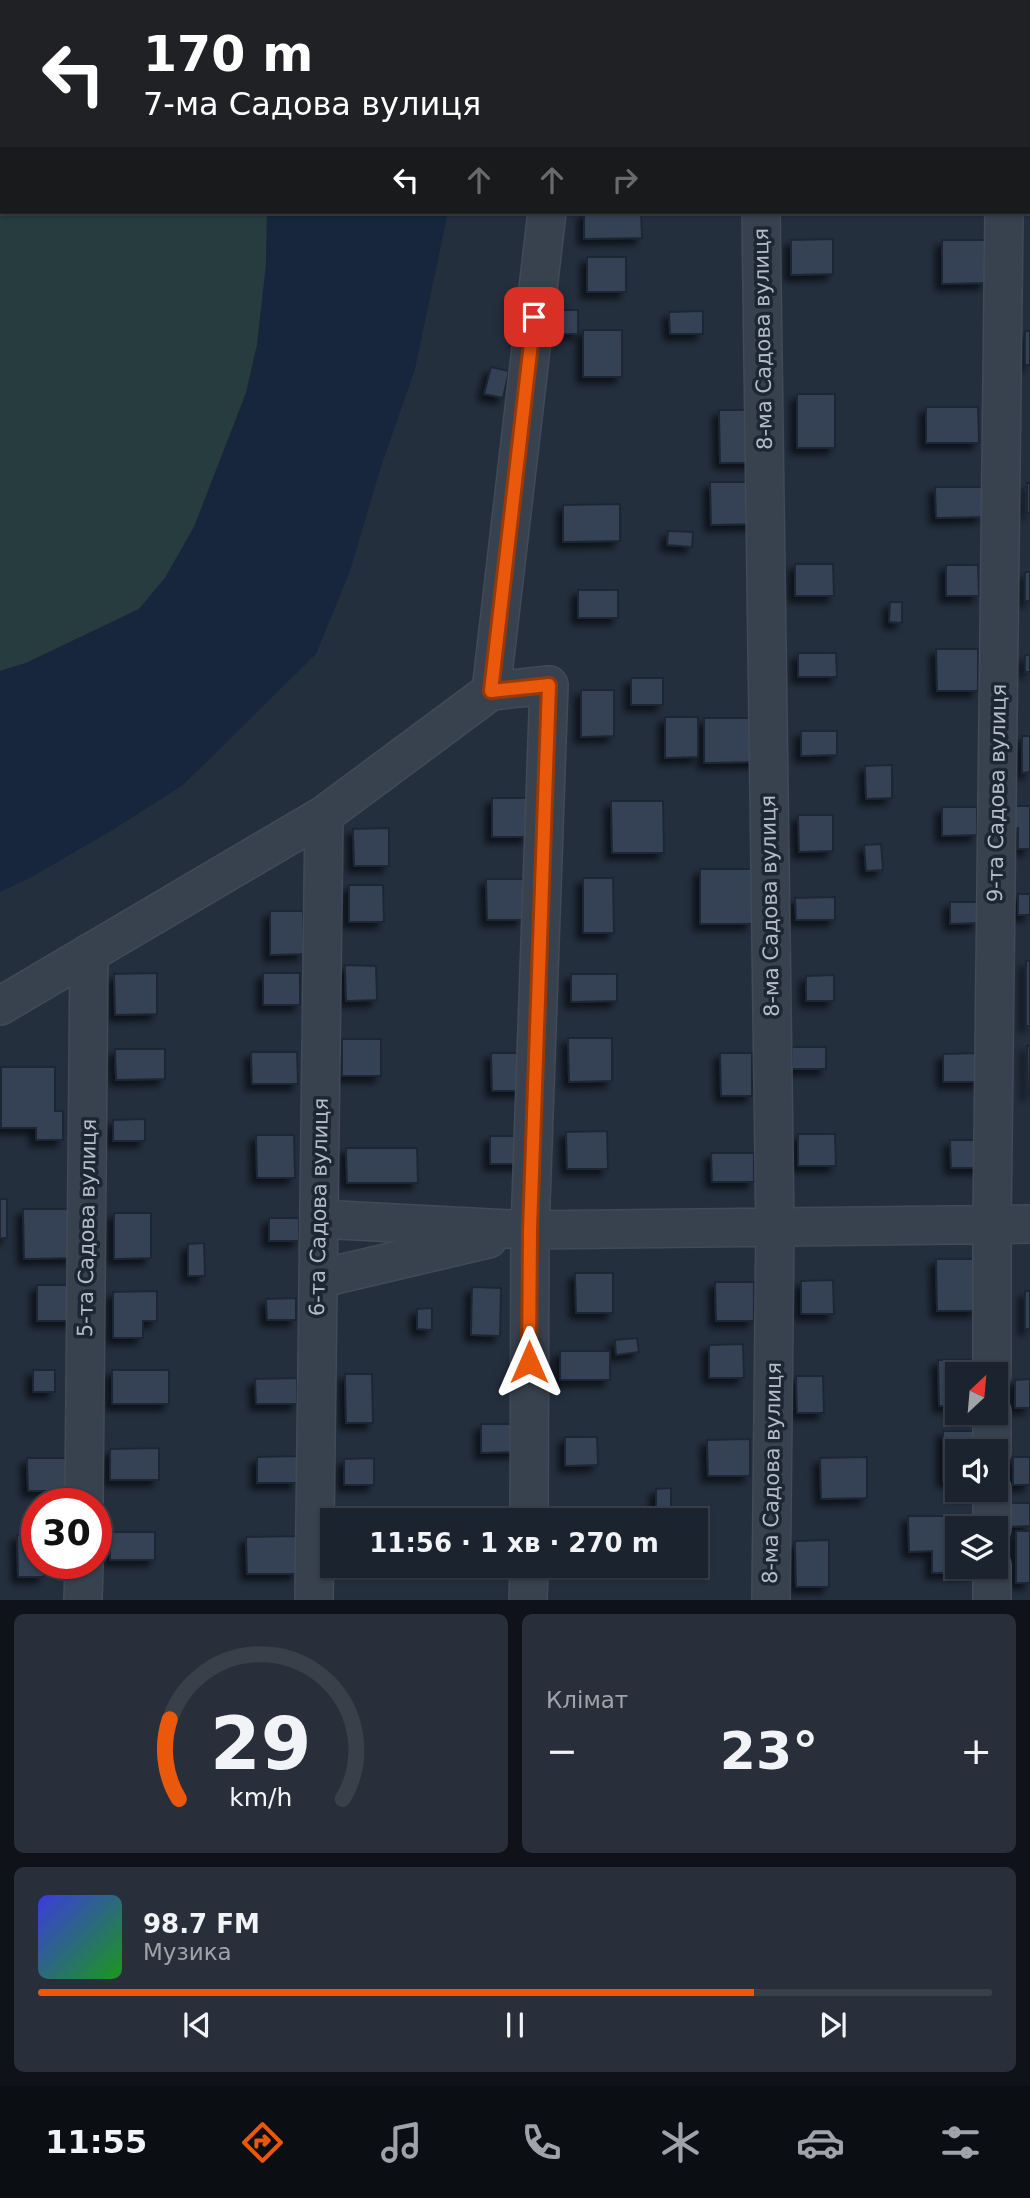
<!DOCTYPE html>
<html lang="uk">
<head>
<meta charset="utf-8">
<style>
	body { margin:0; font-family:"DejaVu Sans",sans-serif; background:#282f3a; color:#f1f3f6; height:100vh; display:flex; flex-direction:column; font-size:26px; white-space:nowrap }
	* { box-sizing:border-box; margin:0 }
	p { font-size:23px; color:#a0a4aa }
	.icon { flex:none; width:38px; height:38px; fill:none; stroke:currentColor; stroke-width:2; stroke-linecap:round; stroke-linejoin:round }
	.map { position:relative; height:1600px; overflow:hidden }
	.side { display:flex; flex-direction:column; gap:14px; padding:14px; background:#0f1319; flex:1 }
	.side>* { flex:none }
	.hud { position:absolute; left:0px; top:0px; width:1031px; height:214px; box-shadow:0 2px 5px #0004,0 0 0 2px #39404a; background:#202124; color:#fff; overflow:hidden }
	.needle { width:46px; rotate:26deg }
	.controls { position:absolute; left:945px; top:1362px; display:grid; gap:14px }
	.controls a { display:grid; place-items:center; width:63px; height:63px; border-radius:0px; background:#1b232e; box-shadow:0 2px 5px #0004,0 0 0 2px #39404a; font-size:35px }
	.speed { position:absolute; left:21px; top:1488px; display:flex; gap:14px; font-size:35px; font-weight:700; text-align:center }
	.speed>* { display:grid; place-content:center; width:91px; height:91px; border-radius:50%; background:#1b232e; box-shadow:0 2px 5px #0004,0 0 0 2px #39404a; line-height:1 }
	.speed .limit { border:10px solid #d22; background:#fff; color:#111 }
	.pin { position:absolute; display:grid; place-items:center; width:60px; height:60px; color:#fff; margin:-30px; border-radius:14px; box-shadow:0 4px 10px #0006 }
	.me { position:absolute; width:77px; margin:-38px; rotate:0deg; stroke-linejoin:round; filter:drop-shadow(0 0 5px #0008) }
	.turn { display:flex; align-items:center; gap:24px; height:147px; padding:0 28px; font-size:32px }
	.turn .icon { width:91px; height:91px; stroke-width:2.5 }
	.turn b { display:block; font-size:49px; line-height:60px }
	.lanes { display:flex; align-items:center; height:66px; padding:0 28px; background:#0003; justify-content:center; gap:35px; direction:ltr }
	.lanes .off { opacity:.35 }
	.big { font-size:52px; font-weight:700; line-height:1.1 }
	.side .card { flex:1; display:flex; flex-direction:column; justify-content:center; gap:10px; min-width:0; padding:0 24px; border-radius:10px; background:#282f3a }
	.side .dial { align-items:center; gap:0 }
	.dial svg { height:182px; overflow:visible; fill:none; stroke:#39404a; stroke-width:7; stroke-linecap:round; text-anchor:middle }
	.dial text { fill:#f1f3f6; stroke:none }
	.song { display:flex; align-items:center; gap:21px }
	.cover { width:84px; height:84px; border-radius:10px; background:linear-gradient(135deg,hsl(240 70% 55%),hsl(120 70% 35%)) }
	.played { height:7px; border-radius:4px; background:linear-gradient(90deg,#ea580c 75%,#39404a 75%) }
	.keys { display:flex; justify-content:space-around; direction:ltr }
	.heat { display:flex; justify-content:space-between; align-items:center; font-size:38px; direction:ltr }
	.side .tiles { flex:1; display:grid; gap:14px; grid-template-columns:1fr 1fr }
	.card:last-child { grid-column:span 2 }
	.trip { position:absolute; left:320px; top:1508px; width:388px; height:70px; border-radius:0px; background:#1b232e; box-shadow:0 2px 5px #0004,0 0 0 2px #39404a; font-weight:700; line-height:70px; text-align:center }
	.tabs { display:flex; height:112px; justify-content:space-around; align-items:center; background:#0b0e12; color:#a0a4aa }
	.tabs .icon { width:49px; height:49px }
	.tabs .active { color:#ea580c }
	.tabs b { font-size:32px; color:#f1f3f6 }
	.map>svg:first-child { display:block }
	.green { fill:#263c3f }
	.water { fill:#17263c }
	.building { fill:#364354; stroke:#1f2835; stroke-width:2; filter:url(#shadow) }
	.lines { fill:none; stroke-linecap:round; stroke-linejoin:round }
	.minor-casing { stroke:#414a57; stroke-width:40 }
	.minor { stroke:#38414e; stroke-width:37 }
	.route-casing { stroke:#983908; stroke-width:18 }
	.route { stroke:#ea580c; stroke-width:12 }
	.labels { text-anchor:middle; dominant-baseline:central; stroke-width:7; stroke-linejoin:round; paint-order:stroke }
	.street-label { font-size:21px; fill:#b4bcc9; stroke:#1d2633 }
</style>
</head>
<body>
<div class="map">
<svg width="1030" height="1600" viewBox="0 0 1030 1600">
	<defs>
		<filter id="shadow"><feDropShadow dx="-6" dy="6" stdDeviation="3.5" flood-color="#0009"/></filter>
	</defs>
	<rect width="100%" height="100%" fill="#242f3e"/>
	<path class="green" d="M0,0l256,2h-254v210h265l-1,53 -9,80 -11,48 -52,134 -29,51 -26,31 -113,54 -26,8z"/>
	<path class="water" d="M256,0h220l1,2h-221z
		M267,212h181l-33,157 -34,98 -31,104 -34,83 -133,131 -69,44 -84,49 -30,14v-221l26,-8 113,-54 26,-31 29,-51 52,-134 11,-48 9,-80z"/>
	<path class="building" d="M810,0h29v2h-29z
		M955,0h31v2h-31z
		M1029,48h1l-1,52z
		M584,212h57l1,26 -58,1z
		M833,239v35l-42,1v-35z
		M942,240h43l1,43 -44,1z
		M587,257h39v35h-39z
		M550,310h28v24h-27z
		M703,311v23h-33l-1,-22z
		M583,330h39v47h-39z
		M1025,331h5v34h-5z
		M491,367l18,4 -6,27 -19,-4z
		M797,394h38v54h-38z
		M926,407h52l1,36h-53z
		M719,410h37l1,53h-37z
		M710,482h48v42l-47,1z
		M1027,483h3v30h-3z
		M935,487h48v30l-47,1z
		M620,504v37l-57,1v-37z
		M668,531l25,1 -1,15 -25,-2z
		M795,564h38l1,32h-39z
		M946,565h32l1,31h-33z
		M1025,572h5v29h-5z
		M578,590h40v28h-40z
		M890,602h12v21l-13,-1z
		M936,649h42v42h-41z
		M798,653h38l1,24h-39z
		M1025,655h5v17h-5z
		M631,678h32v27h-32z
		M581,690h33v46l-33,1z
		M665,717h33v40l-33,1z
		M704,718h55v44l-55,1z
		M801,731h36v24l-36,1z
		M1022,736h8v36l-8,1z
		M892,765v33l-26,1 -1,-33z
		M492,798h36v39h-36z
		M611,801h52l1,52h-52z
		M1007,806h23v43h-12v-21h-11z
		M942,807h35v28l-35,1z
		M798,815h35v36l-34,1z
		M389,828v38h-35l-1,-37z
		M881,844l2,26 -17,1 -2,-26z
		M700,869h52v55h-52z
		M583,878h30l1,55h-31z
		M486,879h37v41h-36z
		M349,885h34l1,37h-35z
		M1018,894h12v21h-12z
		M835,897v23h-39l-1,-22z
		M950,902h27l1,21 -28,1z
		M270,911h33l1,43 -34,1z
		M1026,961h4v65h-4z
		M345,965l31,1 1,34 -31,1z
		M157,973v41l-42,1 -1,-41z
		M263,973h37v32h-37z
		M571,974h46v27l-46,1z
		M834,975v26h-28v-25z
		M568,1038h44v43l-43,1z
		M342,1039h39v37h-39z
		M1027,1046h3v49h-2z
		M792,1047h34v22h-34z
		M115,1049h50v30l-49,1z
		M251,1052h46l1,32h-46z
		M491,1053h37l1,38h-37z
		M720,1053h32v43h-31z
		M980,1053v29h-37v-28z
		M1,1067h54v44h8v29h-27v-12h-35z
		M145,1119v22h-32v-21z
		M607,1131l1,38h-41l-1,-37z
		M798,1134h37l1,32h-38z
		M256,1135h38l1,43h-38z
		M490,1136h37l1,28h-38z
		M950,1140h37v28h-36z
		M346,1148h71l1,35h-71z
		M711,1153h43v29h-42z
		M0,1199h7v39h-7z
		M23,1209h51v49l-50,1z
		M114,1213h37v45l-37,1z
		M269,1218h30v23h-30z
		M204,1243l1,33h-17v-32z
		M936,1259h41v52h-40z
		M575,1273h38v40h-37z
		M833,1280l1,34h-33v-33z
		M715,1282h39v39h-38z
		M37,1285h37l1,36h-38z
		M472,1287l29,1 -1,48 -29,-1z
		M157,1291v30h-14v17h-30v-46z
		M1025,1291h5v38h-5z
		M296,1298v22h-29l-1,-21z
		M432,1308v22l-15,-1v-20z
		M637,1338l2,14 -23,3 -1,-15z
		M743,1344l1,34h-35v-33z
		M560,1351h50v29h-50z
		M938,1360h40v14h-21v32h-18z
		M33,1370h22v22h-22z
		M112,1370h57v34h-57z
		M345,1374h27l1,49h-27z
		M796,1376h27l1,37h-27z
		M297,1378v26h-41l-1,-25z
		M1030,1379v29h-15v-28z
		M481,1424h36l1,28 -37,1z
		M943,1431h33v20h-19v30h-14z
		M565,1437h32l1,28 -33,1z
		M750,1439v37h-42l-1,-36z
		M159,1448v32h-49v-31z
		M297,1456v27h-40v-26z
		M867,1457v41l-46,1 -1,-41z
		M1013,1457h17v28h-17z
		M27,1458h44v33h-43z
		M374,1458v27h-30v-26z
		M671,1488v23h-15v-22z
		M1007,1503h23v23l-23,1z
		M908,1516h65l1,12h-17v38h17v6l-42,1v-22l-23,1z
		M1016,1531h14v52h-14z
		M110,1532h45v28h-45z
		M17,1535h20v28h7v14h-26z
		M297,1536v38h-50l-1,-37z
		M829,1540v47h-33l-1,-46z"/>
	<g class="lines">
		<g class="minor-casing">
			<path id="minor" d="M1005,0v2
				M1029,133h1
				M761,212l14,1016 -4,372
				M491,691l58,-6 -19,545 -1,291
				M0,1006l324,-191 167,-124 56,-479
				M319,1219l211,11 500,-6
				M318,1279l170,-40
				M992,1374v-150l12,-1012
				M992,1412v39
				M992,1489v39
				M84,1503l5,-550
				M992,1566v34
				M83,1600l1,-37
				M314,1600l10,-785
				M528,1600l1,-34"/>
		</g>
		<use href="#minor" class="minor"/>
	</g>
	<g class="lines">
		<g class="route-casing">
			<path id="route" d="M529,1362l1,-132 19,-545 -58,6 43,-374"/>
		</g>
		<use href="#route" class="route"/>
	</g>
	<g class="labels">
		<g class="street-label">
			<text transform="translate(763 339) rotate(-91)">8-ма Садова вулиця</text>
			<text transform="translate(997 793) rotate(-89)">9-та Садова вулиця</text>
			<text transform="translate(770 906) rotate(-91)">8-ма Садова вулиця</text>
			<text transform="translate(319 1207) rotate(-89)">6-та Садова вулиця</text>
			<text transform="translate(87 1228) rotate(-89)">5-та Садова вулиця</text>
			<text transform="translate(772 1473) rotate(-89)">8-ма Садова вулиця</text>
		</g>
	</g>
</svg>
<div class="controls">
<a><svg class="needle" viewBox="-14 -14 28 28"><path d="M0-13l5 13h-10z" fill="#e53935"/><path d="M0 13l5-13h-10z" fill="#a0a4aa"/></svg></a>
<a><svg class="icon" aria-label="sound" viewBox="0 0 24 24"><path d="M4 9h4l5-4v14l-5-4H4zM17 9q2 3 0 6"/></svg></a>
<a><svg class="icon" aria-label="layers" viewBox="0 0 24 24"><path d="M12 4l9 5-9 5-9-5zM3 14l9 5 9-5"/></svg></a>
</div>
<div class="speed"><div class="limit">30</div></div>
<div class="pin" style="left:534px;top:317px;background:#d93025"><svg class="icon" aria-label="arrive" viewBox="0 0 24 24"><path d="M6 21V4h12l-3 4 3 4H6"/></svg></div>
<svg class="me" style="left:529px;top:1362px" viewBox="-20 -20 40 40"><path d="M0-17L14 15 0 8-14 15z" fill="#ea580c" stroke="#fff" stroke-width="4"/></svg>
<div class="trip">11:56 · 1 хв · 270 m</div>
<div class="hud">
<div class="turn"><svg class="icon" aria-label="left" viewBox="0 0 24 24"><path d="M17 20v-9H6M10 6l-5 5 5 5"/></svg><div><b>170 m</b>7-ма Садова вулиця</div></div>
<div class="lanes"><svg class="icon" aria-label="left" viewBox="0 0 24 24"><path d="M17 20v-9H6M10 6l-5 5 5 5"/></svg><svg class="icon off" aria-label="ahead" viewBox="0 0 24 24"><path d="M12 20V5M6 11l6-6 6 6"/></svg><svg class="icon off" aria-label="ahead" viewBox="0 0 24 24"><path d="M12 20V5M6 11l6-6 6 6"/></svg><svg class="icon off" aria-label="right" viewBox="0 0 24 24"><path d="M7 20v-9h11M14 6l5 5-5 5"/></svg></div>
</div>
</div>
<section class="side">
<div class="tiles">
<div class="card dial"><svg viewBox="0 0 100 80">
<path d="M14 69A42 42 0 1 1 86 69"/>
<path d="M14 69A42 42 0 0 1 10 34" stroke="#ea580c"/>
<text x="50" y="56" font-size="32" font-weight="700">29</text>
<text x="50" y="72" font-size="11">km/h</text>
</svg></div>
<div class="card"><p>Клімат</p>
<div class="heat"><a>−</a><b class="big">23°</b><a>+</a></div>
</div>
<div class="card">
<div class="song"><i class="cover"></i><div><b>98.7 FM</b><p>Музика</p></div></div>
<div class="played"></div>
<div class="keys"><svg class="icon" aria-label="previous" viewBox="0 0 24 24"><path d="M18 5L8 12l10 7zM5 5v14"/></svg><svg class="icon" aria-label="pause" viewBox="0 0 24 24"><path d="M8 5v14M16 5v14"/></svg><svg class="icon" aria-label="next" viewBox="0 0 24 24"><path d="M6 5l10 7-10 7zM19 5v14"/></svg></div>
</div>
</div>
</section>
<nav class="tabs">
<b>11:55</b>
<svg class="icon active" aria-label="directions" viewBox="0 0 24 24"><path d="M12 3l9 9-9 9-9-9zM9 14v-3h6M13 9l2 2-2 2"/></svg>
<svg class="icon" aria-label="music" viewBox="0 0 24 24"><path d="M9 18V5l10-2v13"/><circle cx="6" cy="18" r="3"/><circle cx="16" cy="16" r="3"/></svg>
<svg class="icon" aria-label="phone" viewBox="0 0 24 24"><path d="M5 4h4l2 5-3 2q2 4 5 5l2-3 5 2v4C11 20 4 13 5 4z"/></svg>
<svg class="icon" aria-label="climate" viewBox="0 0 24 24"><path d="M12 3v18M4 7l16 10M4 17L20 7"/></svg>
<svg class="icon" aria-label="car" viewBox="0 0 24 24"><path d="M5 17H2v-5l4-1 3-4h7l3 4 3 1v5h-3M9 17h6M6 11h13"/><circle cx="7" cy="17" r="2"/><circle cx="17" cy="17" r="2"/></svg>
<svg class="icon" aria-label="filters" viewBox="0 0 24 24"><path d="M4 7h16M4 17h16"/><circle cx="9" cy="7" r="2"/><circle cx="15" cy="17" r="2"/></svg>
</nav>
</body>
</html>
